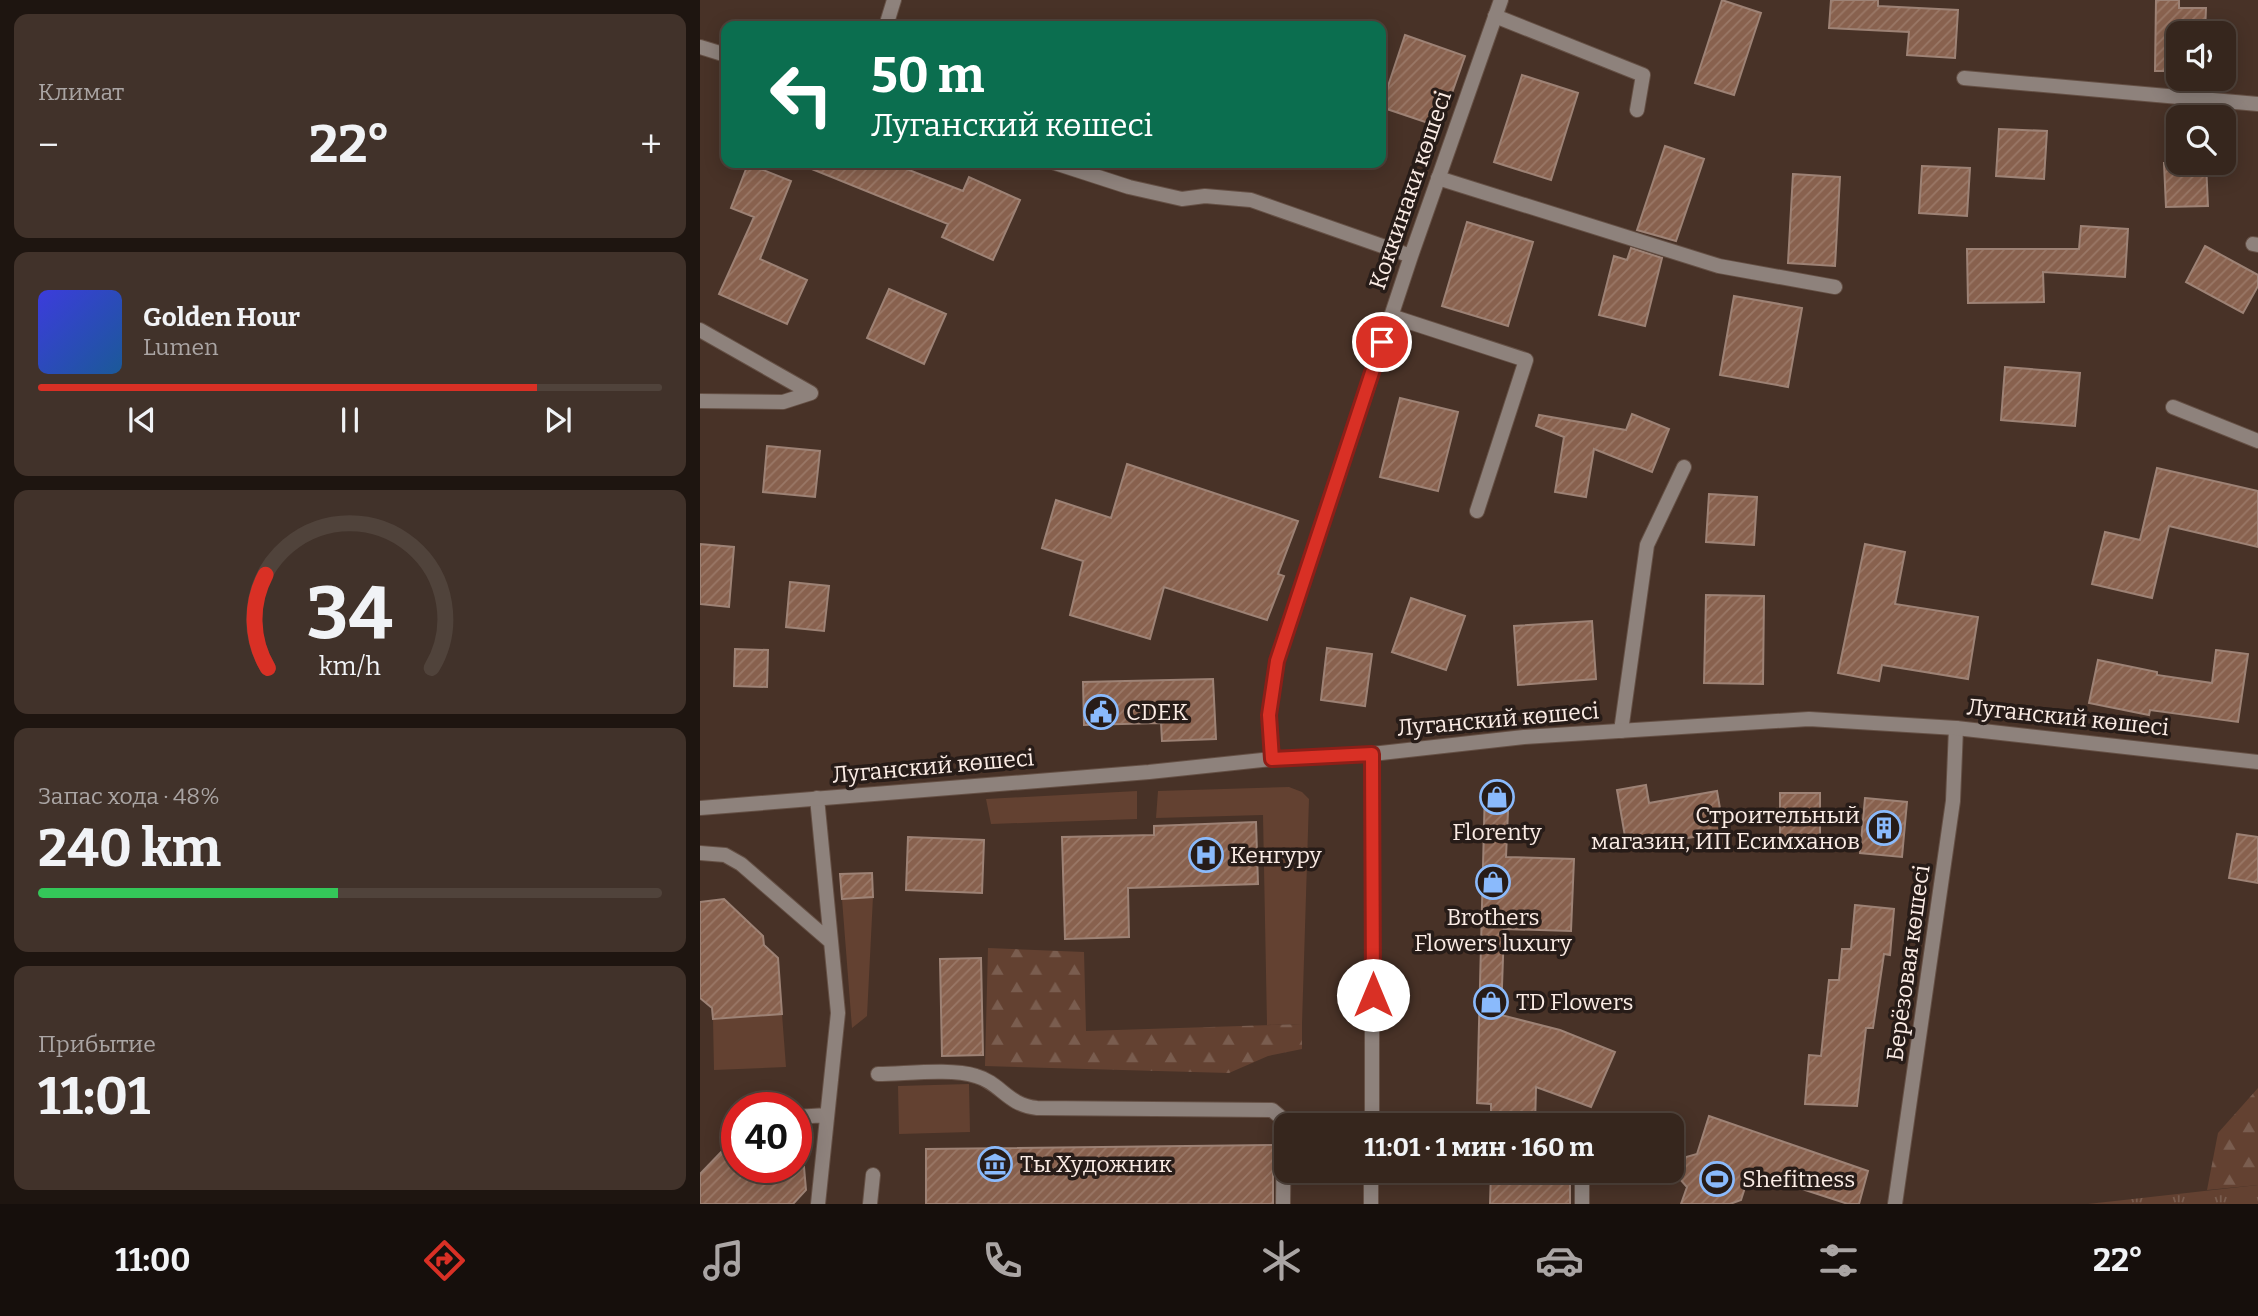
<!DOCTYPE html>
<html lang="ru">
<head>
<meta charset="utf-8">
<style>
	body { margin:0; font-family:Bitter,serif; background:#41322a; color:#f1f3f6; height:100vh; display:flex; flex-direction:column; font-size:26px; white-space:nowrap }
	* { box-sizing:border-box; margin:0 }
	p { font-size:23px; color:#aaa5a4 }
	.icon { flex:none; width:38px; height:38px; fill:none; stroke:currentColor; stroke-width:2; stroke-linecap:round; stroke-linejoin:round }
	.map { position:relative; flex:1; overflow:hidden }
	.side { display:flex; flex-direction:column; gap:14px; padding:14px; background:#1e1510; width:700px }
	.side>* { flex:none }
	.guide { position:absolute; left:21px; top:21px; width:665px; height:147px; border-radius:14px; box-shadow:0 4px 18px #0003,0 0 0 2px #50433b; background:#0b6e4f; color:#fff; overflow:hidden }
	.buttons { position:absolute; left:1466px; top:21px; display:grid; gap:14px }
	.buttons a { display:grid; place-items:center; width:70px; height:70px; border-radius:14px; background:#36261d; box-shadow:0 4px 18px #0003,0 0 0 2px #50433b; font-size:35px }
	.speed { position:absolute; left:21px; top:1092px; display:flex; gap:14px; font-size:35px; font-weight:700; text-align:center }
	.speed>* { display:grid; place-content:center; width:91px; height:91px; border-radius:50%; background:#36261d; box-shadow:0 4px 18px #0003,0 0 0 2px #50433b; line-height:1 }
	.speed .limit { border:10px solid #d22; background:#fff; color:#111 }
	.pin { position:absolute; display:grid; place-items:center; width:60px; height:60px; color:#fff; margin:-30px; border:4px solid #fff; border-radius:50%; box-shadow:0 2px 7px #0007 }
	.me { position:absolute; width:77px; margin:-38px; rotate:0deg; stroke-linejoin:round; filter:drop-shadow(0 0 5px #0008) }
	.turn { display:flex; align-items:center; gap:24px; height:147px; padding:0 35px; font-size:32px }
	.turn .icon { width:91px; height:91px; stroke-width:2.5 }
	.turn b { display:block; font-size:49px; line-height:60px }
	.big { font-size:52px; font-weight:700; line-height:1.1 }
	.side .card { flex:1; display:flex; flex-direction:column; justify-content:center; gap:10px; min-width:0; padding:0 24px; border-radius:14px; background:#41322a }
	.side .dial { align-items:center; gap:0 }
	.dial svg { height:182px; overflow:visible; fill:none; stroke:#50433b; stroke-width:7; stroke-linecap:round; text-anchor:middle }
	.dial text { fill:#f1f3f6; stroke:none }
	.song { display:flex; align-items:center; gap:21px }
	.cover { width:84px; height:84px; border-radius:10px; background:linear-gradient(135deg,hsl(240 70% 55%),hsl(210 70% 35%)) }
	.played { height:7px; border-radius:4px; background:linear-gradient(90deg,#d93025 80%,#50433b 80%) }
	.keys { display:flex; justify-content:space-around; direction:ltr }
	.heat { display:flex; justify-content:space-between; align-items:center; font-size:38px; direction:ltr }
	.charge { height:10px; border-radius:5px; background:linear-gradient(90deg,#34c759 48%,#50433b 0) }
	.trip { position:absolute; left:574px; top:1113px; width:410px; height:70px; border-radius:14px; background:#36261d; box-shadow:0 4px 18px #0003,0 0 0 2px #50433b; font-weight:700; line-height:70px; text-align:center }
	.dock { display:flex; height:112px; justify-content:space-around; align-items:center; background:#160f0c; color:#aaa5a4 }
	.dock .icon { width:49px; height:49px }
	.dock .active { color:#d93025 }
	.dock b { font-size:32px; color:#f1f3f6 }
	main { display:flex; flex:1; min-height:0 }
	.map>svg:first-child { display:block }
	.grass { fill:#634131 }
	.forest { fill:url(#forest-firs) }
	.park { fill:url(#park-tufts) }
	.building { fill:url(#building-hatch); stroke:#9d8275; stroke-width:2 }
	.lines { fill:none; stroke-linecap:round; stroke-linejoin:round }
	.service-casing { stroke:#655045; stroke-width:16 }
	.minor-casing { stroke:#655045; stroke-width:16 }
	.tertiary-casing { stroke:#655045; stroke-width:16 }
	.service { stroke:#8e827c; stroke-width:14 }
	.minor { stroke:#8e827c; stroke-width:14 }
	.tertiary { stroke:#8e827c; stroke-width:14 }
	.route-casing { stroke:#8d1f18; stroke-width:18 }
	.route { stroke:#d93025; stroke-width:12 }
	.labels { text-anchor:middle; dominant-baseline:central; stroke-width:7; stroke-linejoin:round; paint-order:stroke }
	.street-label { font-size:23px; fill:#fbece5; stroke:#271c18 }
	.poi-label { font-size:23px; fill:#fbece5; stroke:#271c18; text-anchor:start }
</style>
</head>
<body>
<main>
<section class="side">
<div class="card"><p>Климат</p>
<div class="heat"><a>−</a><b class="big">22°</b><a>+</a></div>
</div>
<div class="card">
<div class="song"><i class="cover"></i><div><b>Golden Hour</b><p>Lumen</p></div></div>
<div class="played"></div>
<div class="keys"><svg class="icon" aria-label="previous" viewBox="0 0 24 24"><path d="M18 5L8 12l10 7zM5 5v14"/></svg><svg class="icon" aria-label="pause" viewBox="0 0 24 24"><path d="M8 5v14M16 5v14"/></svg><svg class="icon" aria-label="next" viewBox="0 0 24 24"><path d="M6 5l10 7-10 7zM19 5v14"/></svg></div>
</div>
<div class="card dial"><svg viewBox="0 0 100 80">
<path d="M14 69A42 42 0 1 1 86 69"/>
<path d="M14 69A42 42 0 0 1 13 28" stroke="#d93025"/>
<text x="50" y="56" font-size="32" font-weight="700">34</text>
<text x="50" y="72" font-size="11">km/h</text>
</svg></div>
<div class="card"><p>Запас хода · 48%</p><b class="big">240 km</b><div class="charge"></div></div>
<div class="card"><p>Прибытие</p><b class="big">11:01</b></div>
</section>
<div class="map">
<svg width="1558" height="1204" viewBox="0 0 1558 1204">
	<defs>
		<pattern id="forest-firs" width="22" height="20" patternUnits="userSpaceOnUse" patternTransform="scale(1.75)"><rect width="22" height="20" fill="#634131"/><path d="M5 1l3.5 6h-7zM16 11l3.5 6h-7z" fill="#7a5d4f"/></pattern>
		<pattern id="park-tufts" width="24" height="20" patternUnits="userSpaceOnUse" patternTransform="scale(1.75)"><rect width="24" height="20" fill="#634131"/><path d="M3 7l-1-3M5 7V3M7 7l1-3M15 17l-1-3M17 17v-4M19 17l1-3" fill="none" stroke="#7a5d4f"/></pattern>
		<pattern id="building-hatch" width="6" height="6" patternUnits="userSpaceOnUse" patternTransform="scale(1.75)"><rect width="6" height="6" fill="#88614e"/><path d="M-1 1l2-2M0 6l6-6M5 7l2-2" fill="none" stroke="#9a7867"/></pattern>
	</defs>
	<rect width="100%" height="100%" fill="#483227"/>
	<path class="grass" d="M589,787l13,5 7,7 -7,225 -35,1 -4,-210 -107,3 2,-27z
		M437,791v28l-146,5 -5,-25z
		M173,897l-6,119 -15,12 -10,-129z
		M82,1014l4,53 -72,3 -1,-51z
		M269,1084l1,48 -71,2 -1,-48z"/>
	<path class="forest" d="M288,948l96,4 2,79 216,-7v25l-34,7 -39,17 -244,-7z
		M1558,1088v97l-51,5 11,-57z"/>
	<path class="park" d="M1558,1185v19h-170z"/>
	<path class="building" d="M1022,0l39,13 -27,82 -39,-12z
		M1131,0h47v6l80,4 -3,48 -48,-3 2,-23 -80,-4z
		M1456,0h23v8h27l-1,25h-26v38h-24z
		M705,35l60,21 -25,71 -59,-20z
		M822,75l56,18 -27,87 -57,-18z
		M1299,129l48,2 -3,48 -48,-3z
		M965,146l39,13 -28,82 -39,-11z
		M97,163h94l72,28 6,-14 51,23 -27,60 -51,-23 6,-13z
		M1464,163h42l2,43 -42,1z
		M48,164l43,17 -31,78 47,21 -20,44 -68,-30 35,-77 -23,-9z
		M1222,166l48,2 -3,48 -48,-3z
		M1093,174l47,3 -5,89 -47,-3z
		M767,222l66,20 -25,84 -66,-20z
		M1381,226l47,3 -3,48 -82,-5 1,30 -76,1 -1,-54h112z
		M1505,246l53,29v11l-15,27 -57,-31z
		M931,248l31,10 -17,68 -46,-11 15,-59 13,4z
		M189,289l57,25 -22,50 -57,-26z
		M1034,296l68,12 -14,79 -68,-12z
		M1305,367l75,6 -5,53 -74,-6z
		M700,398l58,14 -20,79 -58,-14z
		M932,414l37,15 -17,43 -58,-23 -8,48 -31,-5 9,-55 -28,-11 3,-11 87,15z
		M67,446l53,5 -5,46 -52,-5z
		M427,464l171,57 -20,53 6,2 -17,44 -103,-33 -14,52 -80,-24 13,-54 -41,-13 14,-48 55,18z
		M1457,468l101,23v56l-89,-21 -17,72 -60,-14 13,-52 35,8z
		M1009,494l48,3 -3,48 -48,-3z
		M0,544l34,3 -5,60 -29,-3z
		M1165,544l40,8 -10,52 83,13 -10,62 -86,-14 -3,16 -41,-8z
		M90,582l39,4 -5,45 -38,-4z
		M1006,595l58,1 -1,88 -59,-1z
		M711,598l54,18 -19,54 -54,-18z
		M892,621l4,58 -78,6 -4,-59z
		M627,648l45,6 -7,52 -44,-6z
		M35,649l33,1 -1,37 -33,-1z
		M1516,650l32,4 -10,68 -88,-12 -1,5 -60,-12 9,-43 59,12v3l55,8z
		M513,679l3,60 -54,2 -1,-18 -77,2 -1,-43z
		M946,785l3,18 68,-12 7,41 -97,16 -10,-58z
		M785,787l24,1 -3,69 68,2 -3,72 -67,-2 -3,86 59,15 55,22 -24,55 -55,-20 -1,38h-44v-21l-14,-1z
		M1080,793h40v50l-40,1z
		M1165,798l42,4 -5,55 -42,-4z
		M556,822l2,62 -130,4 1,49 -64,2 -3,-102 92,-2v-9z
		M1537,834l21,3v46l-29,-5z
		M208,837l76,3 -2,53 -76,-3z
		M172,873l1,24 -31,2 -2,-25z
		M24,899l39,37 1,9 14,13 4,56 -69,5 -1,-11 -12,-10v-96z
		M1155,905l39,4 -4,46 -6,-1 -11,74h-7l-9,78 -52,-2 4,-49 12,1 8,-76h10l3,-31h9z
		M281,958l2,97 -41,1 -2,-97z
		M1009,1116l159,55 -9,33h-11l-98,-32 -9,28 -11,4h-49l6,-17 -8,-9 7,-21 11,-3z
		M573,1145v59h-347v-55z
		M26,1147l11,11v9h67l2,23 -13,14h-93v-30z
		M791,1171h79v33h-80z"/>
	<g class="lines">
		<g class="service-casing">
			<path id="service" d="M795,16l148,59 -6,35
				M186,26l8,-26
				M738,178l281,88 116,21
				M691,316l135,44 -49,151
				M921,731l26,-186 37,-78
				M117,798l21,215 -20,191
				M0,853l25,2 16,9 90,78
				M178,1074c27,0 72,-6 98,2 25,7 31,29 61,32l235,2 12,10 -1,84
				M96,1117l31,-2
				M170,1204l3,-29
				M882,1204v-33"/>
		</g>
		<g class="minor-casing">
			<path id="minor" d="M0,47l26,8
				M1264,78l294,26
				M355,163l74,24 53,12 23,-3 46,4 160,56
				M1553,244l5,1
				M0,330l111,63 -28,9 -83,-1
				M1473,407l85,34
				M572,759l-3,-44 8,-54 134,-405 90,-256
				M1195,1204l58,-403 3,-73"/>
		</g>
		<g class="tertiary-casing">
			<path id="tertiary" d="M0,808l449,-36 123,-13 100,-5 152,-17 285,-18 147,9 302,34
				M672,1125v-371
				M671,1204v-33"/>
		</g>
		<use href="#service" class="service"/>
		<use href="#minor" class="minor"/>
		<use href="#tertiary" class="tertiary"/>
	</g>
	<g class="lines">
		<g class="route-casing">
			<path id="route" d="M673,995l-1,-241 -100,5 -3,-44 8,-54 105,-319"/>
		</g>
		<use href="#route" class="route"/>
	</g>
	<defs>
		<g id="civic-ring" transform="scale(1.75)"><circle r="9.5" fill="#271c18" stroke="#8abafc" stroke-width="1.5"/><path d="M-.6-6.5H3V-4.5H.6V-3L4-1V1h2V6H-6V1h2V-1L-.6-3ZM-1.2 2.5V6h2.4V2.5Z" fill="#8abafc"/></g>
		<g id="shop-ring" transform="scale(1.75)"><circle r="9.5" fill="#271c18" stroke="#8abafc" stroke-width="1.5"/><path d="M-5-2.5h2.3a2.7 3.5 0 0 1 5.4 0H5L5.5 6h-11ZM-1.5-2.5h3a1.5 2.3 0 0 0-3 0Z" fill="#8abafc"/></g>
		<g id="building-ring" transform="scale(1.75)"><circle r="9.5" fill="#271c18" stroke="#8abafc" stroke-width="1.5"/><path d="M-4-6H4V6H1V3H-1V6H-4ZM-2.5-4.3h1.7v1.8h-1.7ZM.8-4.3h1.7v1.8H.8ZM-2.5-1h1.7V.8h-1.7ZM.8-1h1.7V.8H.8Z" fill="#8abafc"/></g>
		<g id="hospital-ring" transform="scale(1.75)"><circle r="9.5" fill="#271c18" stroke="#8abafc" stroke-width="1.5"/><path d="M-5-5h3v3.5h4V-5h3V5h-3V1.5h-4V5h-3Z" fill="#8abafc"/></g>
		<g id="museum-ring" transform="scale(1.75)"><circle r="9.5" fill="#271c18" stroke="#8abafc" stroke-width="1.5"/><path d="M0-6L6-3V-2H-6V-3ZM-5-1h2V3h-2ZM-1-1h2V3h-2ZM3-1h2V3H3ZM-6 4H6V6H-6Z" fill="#8abafc"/></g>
		<g id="stadium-ring" transform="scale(1.75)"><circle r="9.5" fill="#271c18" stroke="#8abafc" stroke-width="1.5"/><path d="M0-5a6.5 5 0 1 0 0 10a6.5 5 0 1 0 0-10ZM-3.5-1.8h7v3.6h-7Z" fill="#8abafc"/></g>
	</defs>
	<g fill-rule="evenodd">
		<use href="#civic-ring" x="401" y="712"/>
		<use href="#shop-ring" x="797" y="797"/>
		<use href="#building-ring" x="1184" y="828"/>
		<use href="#hospital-ring" x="506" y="855"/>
		<use href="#shop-ring" x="793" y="882"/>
		<use href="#shop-ring" x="791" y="1002"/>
		<use href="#museum-ring" x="295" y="1164"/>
		<use href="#stadium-ring" x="1017" y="1179"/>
	</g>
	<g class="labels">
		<g class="street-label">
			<text transform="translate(710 190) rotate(-71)">Коккинаки көшесі</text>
			<text transform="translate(1368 717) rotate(6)">Луганский көшесі</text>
			<text transform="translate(798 719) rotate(-5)">Луганский көшесі</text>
			<text transform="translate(233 766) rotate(-5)">Луганский көшесі</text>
			<text transform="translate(1208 963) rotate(-82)">Берёзовая көшесі</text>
		</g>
		<g class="poi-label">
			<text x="426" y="712">CDEK</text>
			<text x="1160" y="815" text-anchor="end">Строительный<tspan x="1160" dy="26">магазин, ИП Есимханов</tspan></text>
			<text x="797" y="832" text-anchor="middle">Florenty</text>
			<text x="530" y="855">Кенгуру</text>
			<text x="793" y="917" text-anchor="middle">Brothers<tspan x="793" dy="26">Flowers luxury</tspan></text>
			<text x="816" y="1002">TD Flowers</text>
			<text x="320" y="1164">Ты Художник</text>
			<text x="1042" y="1179">Shefitness</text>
		</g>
	</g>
</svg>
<div class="buttons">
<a><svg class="icon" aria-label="sound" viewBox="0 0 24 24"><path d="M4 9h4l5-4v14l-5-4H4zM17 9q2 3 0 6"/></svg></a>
<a><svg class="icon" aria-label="search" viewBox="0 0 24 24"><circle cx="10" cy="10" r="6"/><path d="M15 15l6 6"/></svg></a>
</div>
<div class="speed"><div class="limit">40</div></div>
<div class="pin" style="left:682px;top:342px;background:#d93025"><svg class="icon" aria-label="arrive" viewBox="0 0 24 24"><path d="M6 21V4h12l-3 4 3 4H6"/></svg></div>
<svg class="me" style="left:673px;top:995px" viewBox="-20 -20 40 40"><circle r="19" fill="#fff"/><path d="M0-13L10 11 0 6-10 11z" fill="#d93025"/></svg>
<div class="trip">11:01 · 1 мин · 160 m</div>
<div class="guide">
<div class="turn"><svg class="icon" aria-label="left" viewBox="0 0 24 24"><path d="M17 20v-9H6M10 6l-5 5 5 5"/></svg><div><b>50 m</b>Луганский көшесі</div></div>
</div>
</div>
</main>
<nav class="dock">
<b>11:00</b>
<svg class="icon active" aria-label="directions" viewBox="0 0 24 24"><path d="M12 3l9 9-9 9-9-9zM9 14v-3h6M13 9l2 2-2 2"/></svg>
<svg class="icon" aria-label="music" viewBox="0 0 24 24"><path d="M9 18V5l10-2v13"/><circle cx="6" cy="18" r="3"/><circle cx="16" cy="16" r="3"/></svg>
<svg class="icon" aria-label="phone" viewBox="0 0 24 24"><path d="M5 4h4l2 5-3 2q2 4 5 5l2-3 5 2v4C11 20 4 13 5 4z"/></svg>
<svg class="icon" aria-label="climate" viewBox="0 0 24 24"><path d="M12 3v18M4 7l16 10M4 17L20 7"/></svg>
<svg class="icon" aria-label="car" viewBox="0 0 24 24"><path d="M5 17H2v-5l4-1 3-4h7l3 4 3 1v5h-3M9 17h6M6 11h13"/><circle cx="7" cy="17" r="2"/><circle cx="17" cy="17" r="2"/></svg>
<svg class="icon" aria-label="filters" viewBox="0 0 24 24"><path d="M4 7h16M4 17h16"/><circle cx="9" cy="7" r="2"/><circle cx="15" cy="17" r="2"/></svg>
<b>22°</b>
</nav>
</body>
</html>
